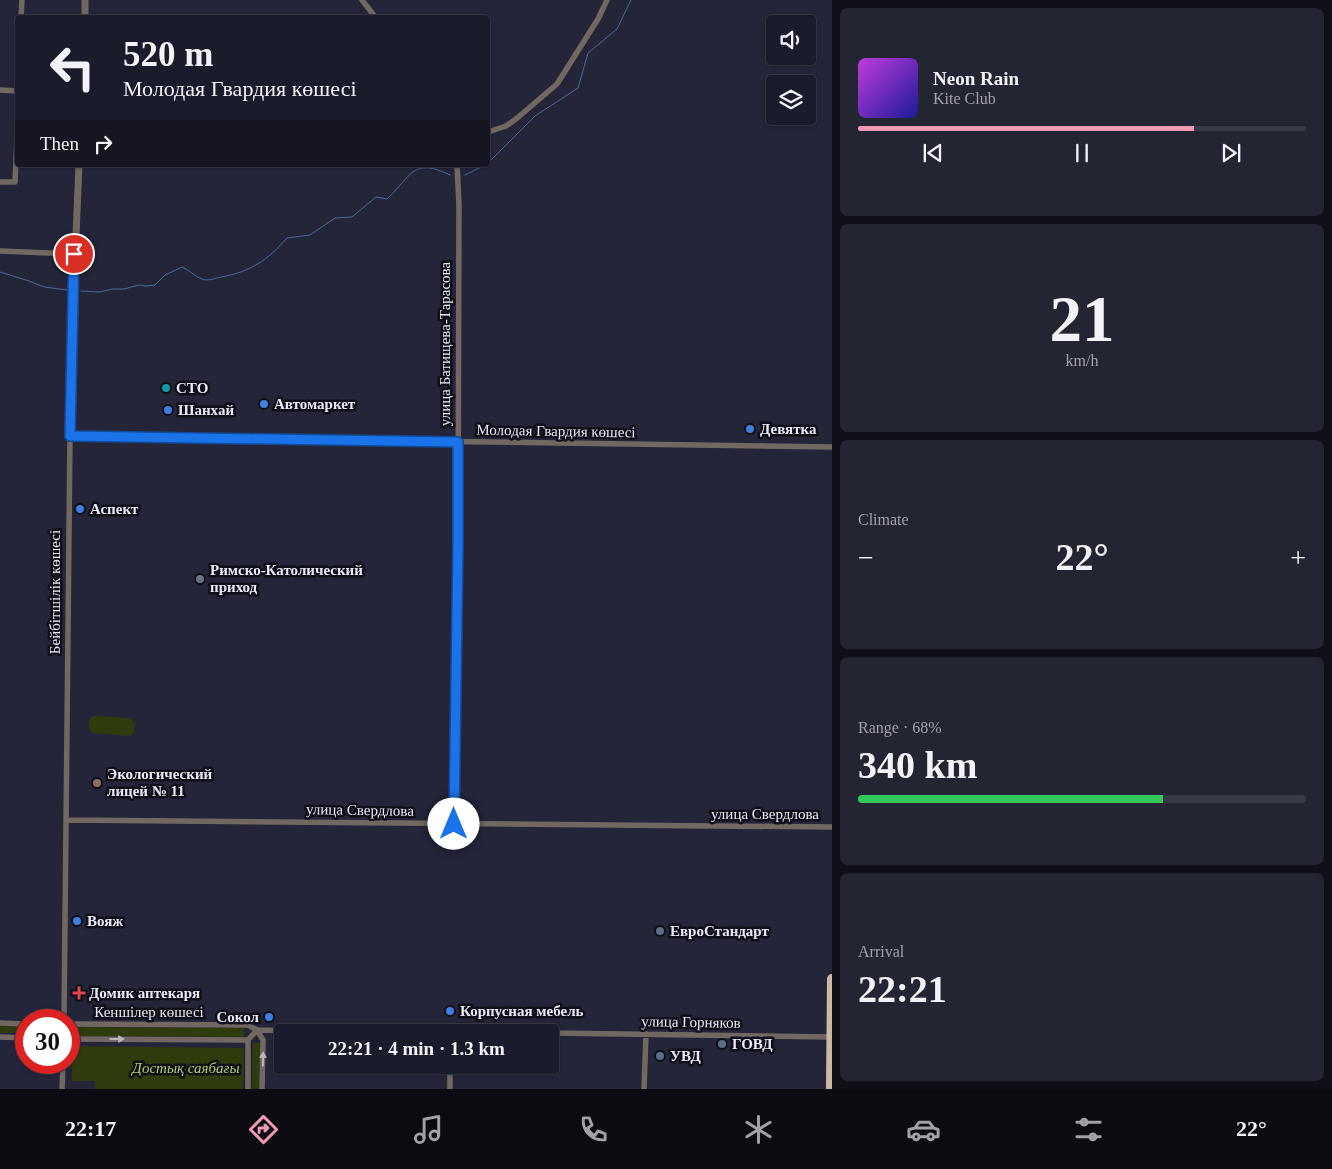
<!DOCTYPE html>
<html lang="en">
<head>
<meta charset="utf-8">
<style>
	body { margin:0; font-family:"Times New Roman",serif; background:#242533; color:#f1f3f6; height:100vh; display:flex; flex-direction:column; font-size:19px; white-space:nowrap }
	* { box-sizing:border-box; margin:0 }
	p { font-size:16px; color:#a0a1a9 }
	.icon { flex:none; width:28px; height:28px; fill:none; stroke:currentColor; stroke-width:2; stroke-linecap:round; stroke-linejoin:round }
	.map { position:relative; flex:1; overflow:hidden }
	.details { display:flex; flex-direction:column; gap:8px; padding:8px; background:#0f0f18; width:500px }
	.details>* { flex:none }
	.banner { position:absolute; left:15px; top:15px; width:475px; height:152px; border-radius:5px; box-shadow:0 1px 4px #0004,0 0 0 1px #393a47; background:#1b1c2b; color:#f1f3f6; overflow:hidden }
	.controls { position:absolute; left:766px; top:15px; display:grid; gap:10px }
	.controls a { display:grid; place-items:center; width:50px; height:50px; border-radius:5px; background:#1b1c2b; box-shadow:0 1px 4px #0004,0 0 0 1px #393a47; font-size:25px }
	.speed { position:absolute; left:15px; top:1009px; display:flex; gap:10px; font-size:25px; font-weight:700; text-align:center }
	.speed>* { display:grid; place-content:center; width:65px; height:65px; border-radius:50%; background:#1b1c2b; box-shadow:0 1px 4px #0004,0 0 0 1px #393a47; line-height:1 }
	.speed .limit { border:8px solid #d22; background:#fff; color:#111 }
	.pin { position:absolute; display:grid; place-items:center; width:42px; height:42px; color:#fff; margin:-21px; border:2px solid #fff; border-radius:50%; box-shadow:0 1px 5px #0007 }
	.me { position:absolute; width:55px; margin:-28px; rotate:0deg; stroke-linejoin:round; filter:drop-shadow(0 0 4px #0008) }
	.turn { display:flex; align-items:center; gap:18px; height:105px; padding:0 25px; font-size:22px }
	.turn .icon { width:65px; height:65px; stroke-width:2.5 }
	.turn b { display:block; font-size:35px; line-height:42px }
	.then { display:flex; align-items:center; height:48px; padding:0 25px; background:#0003; gap:10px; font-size:19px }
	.big { font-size:38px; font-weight:600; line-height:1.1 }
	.details .card { flex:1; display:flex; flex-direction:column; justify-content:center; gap:8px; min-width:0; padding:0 18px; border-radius:8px; background:#242533 }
	.details .dial { align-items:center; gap:0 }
	.dial b { font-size:65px; line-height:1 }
	.song { display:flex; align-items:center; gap:15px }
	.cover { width:60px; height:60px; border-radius:8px; background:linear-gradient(135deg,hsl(290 70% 55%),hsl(240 70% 35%)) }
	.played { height:5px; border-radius:2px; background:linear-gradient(90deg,#f19ab2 75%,#393a47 75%) }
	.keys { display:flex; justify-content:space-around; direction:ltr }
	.heat { display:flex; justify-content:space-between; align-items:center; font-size:28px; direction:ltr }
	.charge { height:8px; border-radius:4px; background:linear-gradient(90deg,#34c759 68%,#393a47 0) }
	.trip { position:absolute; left:274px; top:1024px; width:285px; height:50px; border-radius:5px; background:#1b1c2b; box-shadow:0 1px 4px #0004,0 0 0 1px #393a47; font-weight:600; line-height:50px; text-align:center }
	.tab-bar { display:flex; height:80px; justify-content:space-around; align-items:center; background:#0b0b11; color:#a0a1a9 }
	.tab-bar .icon { width:35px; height:35px }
	.tab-bar .active { color:#f19ab2 }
	.tab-bar b { font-size:22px; color:#f1f3f6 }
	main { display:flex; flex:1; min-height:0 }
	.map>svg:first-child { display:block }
	.green { fill:#2f3b0d }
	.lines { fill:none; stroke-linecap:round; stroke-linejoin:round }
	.stream { stroke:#4b689e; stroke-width:1 }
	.minor { stroke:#716961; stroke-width:5.5 }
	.tertiary { stroke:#716961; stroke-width:7 }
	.trunk { stroke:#cbb9a6; stroke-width:10 }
	.oneway { fill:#b8b6bb }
	.route-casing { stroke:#114b97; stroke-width:12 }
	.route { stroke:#1a73e8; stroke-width:9 }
	.culture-dot { fill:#0f9aa8; stroke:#0f0f18; stroke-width:2 }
	.shop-dot { fill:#3f7fe0; stroke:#0f0f18; stroke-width:2 }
	.worship-dot { fill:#6b7280; stroke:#0f0f18; stroke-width:2 }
	.education-dot { fill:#8d6e63; stroke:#0f0f18; stroke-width:2 }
	.service-dot { fill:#5c6f8a; stroke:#0f0f18; stroke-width:2 }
	.health-dot { fill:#e0444e; stroke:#0f0f18; stroke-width:2 }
	.labels { text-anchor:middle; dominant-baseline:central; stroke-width:5; stroke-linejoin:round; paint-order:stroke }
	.street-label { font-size:15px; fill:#e8e9f7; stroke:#0f0f18 }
	.poi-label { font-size:15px; font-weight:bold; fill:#e8e9f7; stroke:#0f0f18; text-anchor:start }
	.park-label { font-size:15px; font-style:italic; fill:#afcb6e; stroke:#0f0f18 }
</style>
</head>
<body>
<main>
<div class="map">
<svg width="832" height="1089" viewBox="0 0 832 1089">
	<rect width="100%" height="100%" fill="#242539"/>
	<path class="green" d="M93,716l37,2 5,5 -1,10 -4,3 -37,-3 -4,-4v-9z
		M0,1026l26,1v6h-26z
		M76,1027l168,1v9l-168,-1z
		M253,1042l7,1 -1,46h-7z
		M72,1046l172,2 -1,41h-148v-8h-23z"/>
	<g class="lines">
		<path class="stream" d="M488,163l47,-47 43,-28 10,-35 29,-24 14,-29
			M465,175l20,-10
			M0,272l29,9 15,6 23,3
			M81,291l18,1 14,-3h11l15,-4 7,1 9,-1 10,-10 17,-8c8,3 15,12 24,13 5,0 11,-2 15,-3 29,-5 47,-17 66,-39l23,-3 25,-17 17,-1 24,-20 11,2c25,-24 26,-42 63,-24"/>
		<path class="minor" d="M362,0l14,18
			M21,18l1,-18
			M0,90l18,1
			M488,132l18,-6 10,-7 41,-35 41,-65 9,-19
			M0,182h15l3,-70
			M0,251l74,3
			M67,820l765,7
			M454,824l4,-281 1,-338 -2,-40
			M64,1020l6,-584 762,11
			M0,1023l26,1
			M69,1024l179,1 9,5 6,10 -1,49
			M550,1033l281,4
			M0,1037l26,1
			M69,1039l179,1
			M248,1040l9,-10 248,2
			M62,1089l1,-27
			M248,1089v-49
			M450,1089v-24
			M644,1089l2,-55"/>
		<path class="tertiary" d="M85,18v-18
			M70,436l2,-105 7,-166"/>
		<path class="trunk" d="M831,1089l1,-110"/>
	</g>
	<defs><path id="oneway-solid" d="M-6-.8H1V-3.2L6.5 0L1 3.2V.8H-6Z" transform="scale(1.25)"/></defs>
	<g class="oneway">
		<use href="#oneway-solid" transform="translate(117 1039)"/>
		<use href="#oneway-solid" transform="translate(263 1059) rotate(-89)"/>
	</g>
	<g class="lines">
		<g class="route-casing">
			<path id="route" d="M74,254l-4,182 388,6v101l-4,281"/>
		</g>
		<use href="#route" class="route"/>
	</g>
	<circle class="culture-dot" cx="166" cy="388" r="5"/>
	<g class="shop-dot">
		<circle cx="264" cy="404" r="5"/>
		<circle cx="168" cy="410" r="5"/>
		<circle cx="750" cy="429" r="5"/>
		<circle cx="80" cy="509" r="5"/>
		<circle cx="77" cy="921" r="5"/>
		<circle cx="450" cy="1011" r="5"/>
		<circle cx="269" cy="1017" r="5"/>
	</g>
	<circle class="worship-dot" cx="200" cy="579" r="5"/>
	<circle class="education-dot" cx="97" cy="783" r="5"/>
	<g class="service-dot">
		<circle cx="660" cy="931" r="5"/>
		<circle cx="722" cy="1044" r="5"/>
		<circle cx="660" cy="1056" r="5"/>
	</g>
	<path class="health-dot" d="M76.5 985.5h5v5h5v5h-5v5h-5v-5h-5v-5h5z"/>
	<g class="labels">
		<g class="street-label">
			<text transform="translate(445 344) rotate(-90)">улица Батищева-Тарасова</text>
			<text transform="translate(556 431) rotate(1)">Молодая Гвардия көшесі</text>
			<text transform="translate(55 592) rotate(-90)">Бейбітшілік көшесі</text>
			<text transform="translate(360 810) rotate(1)">улица Свердлова</text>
			<text x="765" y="814">улица Свердлова</text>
			<text x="149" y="1012">Кеншілер көшесі</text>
			<text transform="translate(691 1022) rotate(1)">улица Горняков</text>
		</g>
		<g class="poi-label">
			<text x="176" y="388">СТО</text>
			<text x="274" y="404">Автомаркет</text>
			<text x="178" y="410">Шанхай</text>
			<text x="760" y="429">Девятка</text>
			<text x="90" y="509">Аспект</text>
			<text x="210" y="570">Римско-Католический<tspan x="210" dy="17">приход</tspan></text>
			<text x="107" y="774">Экологический<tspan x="107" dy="17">лицей № 11</tspan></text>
			<text x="87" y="921">Вояж</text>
			<text x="670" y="931">ЕвроСтандарт</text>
			<text x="89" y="993">Домик аптекаря</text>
			<text x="460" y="1011">Корпусная мебель</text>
			<text x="259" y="1017" text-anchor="end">Сокол</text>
			<text x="732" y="1044">ГОВД</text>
			<text x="670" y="1056">УВД</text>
		</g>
		<g class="park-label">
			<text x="186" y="1068">Достық саябағы</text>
		</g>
	</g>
</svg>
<div class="controls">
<a><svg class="icon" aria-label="sound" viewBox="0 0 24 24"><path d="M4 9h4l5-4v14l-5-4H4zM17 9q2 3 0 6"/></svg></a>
<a><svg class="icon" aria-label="layers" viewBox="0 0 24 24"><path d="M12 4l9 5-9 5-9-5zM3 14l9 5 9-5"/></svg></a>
</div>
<div class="speed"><div class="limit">30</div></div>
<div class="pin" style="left:74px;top:254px;background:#d93025"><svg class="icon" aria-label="arrive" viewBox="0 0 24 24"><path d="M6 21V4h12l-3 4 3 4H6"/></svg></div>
<svg class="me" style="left:454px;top:824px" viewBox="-20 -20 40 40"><circle r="19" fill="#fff"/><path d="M0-13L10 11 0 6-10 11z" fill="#1a73e8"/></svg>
<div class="trip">22:21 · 4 min · 1.3 km</div>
<div class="banner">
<div class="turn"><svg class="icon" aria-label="left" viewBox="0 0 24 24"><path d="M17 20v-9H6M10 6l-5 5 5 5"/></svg><div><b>520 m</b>Молодая Гвардия көшесі</div></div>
<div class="then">Then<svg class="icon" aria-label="right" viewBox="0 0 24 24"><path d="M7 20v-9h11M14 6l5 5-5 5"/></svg></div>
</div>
</div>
<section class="details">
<div class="card">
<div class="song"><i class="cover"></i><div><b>Neon Rain</b><p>Kite Club</p></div></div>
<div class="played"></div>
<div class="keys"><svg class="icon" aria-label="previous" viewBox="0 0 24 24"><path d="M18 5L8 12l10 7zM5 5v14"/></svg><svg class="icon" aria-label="pause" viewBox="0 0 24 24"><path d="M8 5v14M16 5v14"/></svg><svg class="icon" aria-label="next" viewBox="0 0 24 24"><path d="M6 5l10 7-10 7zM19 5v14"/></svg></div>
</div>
<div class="card dial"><b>21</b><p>km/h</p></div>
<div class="card"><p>Climate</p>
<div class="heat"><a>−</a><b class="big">22°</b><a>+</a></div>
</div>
<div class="card"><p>Range · 68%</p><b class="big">340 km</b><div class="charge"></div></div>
<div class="card"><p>Arrival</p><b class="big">22:21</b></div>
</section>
</main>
<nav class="tab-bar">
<b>22:17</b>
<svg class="icon active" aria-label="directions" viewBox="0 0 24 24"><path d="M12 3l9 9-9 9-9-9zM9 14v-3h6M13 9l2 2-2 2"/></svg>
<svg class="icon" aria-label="music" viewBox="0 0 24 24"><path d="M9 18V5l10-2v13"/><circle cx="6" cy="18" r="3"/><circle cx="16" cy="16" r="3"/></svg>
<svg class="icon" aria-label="phone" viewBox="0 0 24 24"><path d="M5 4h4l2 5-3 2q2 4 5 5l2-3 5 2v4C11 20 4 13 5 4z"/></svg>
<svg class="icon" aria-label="climate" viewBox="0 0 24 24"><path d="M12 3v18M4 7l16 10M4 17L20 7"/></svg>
<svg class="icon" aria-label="car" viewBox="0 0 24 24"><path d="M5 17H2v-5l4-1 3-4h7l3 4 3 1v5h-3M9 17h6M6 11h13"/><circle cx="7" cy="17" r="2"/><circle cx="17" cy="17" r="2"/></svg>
<svg class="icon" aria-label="filters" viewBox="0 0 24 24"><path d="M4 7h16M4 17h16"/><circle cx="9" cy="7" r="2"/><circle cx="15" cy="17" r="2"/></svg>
<b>22°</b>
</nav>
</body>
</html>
